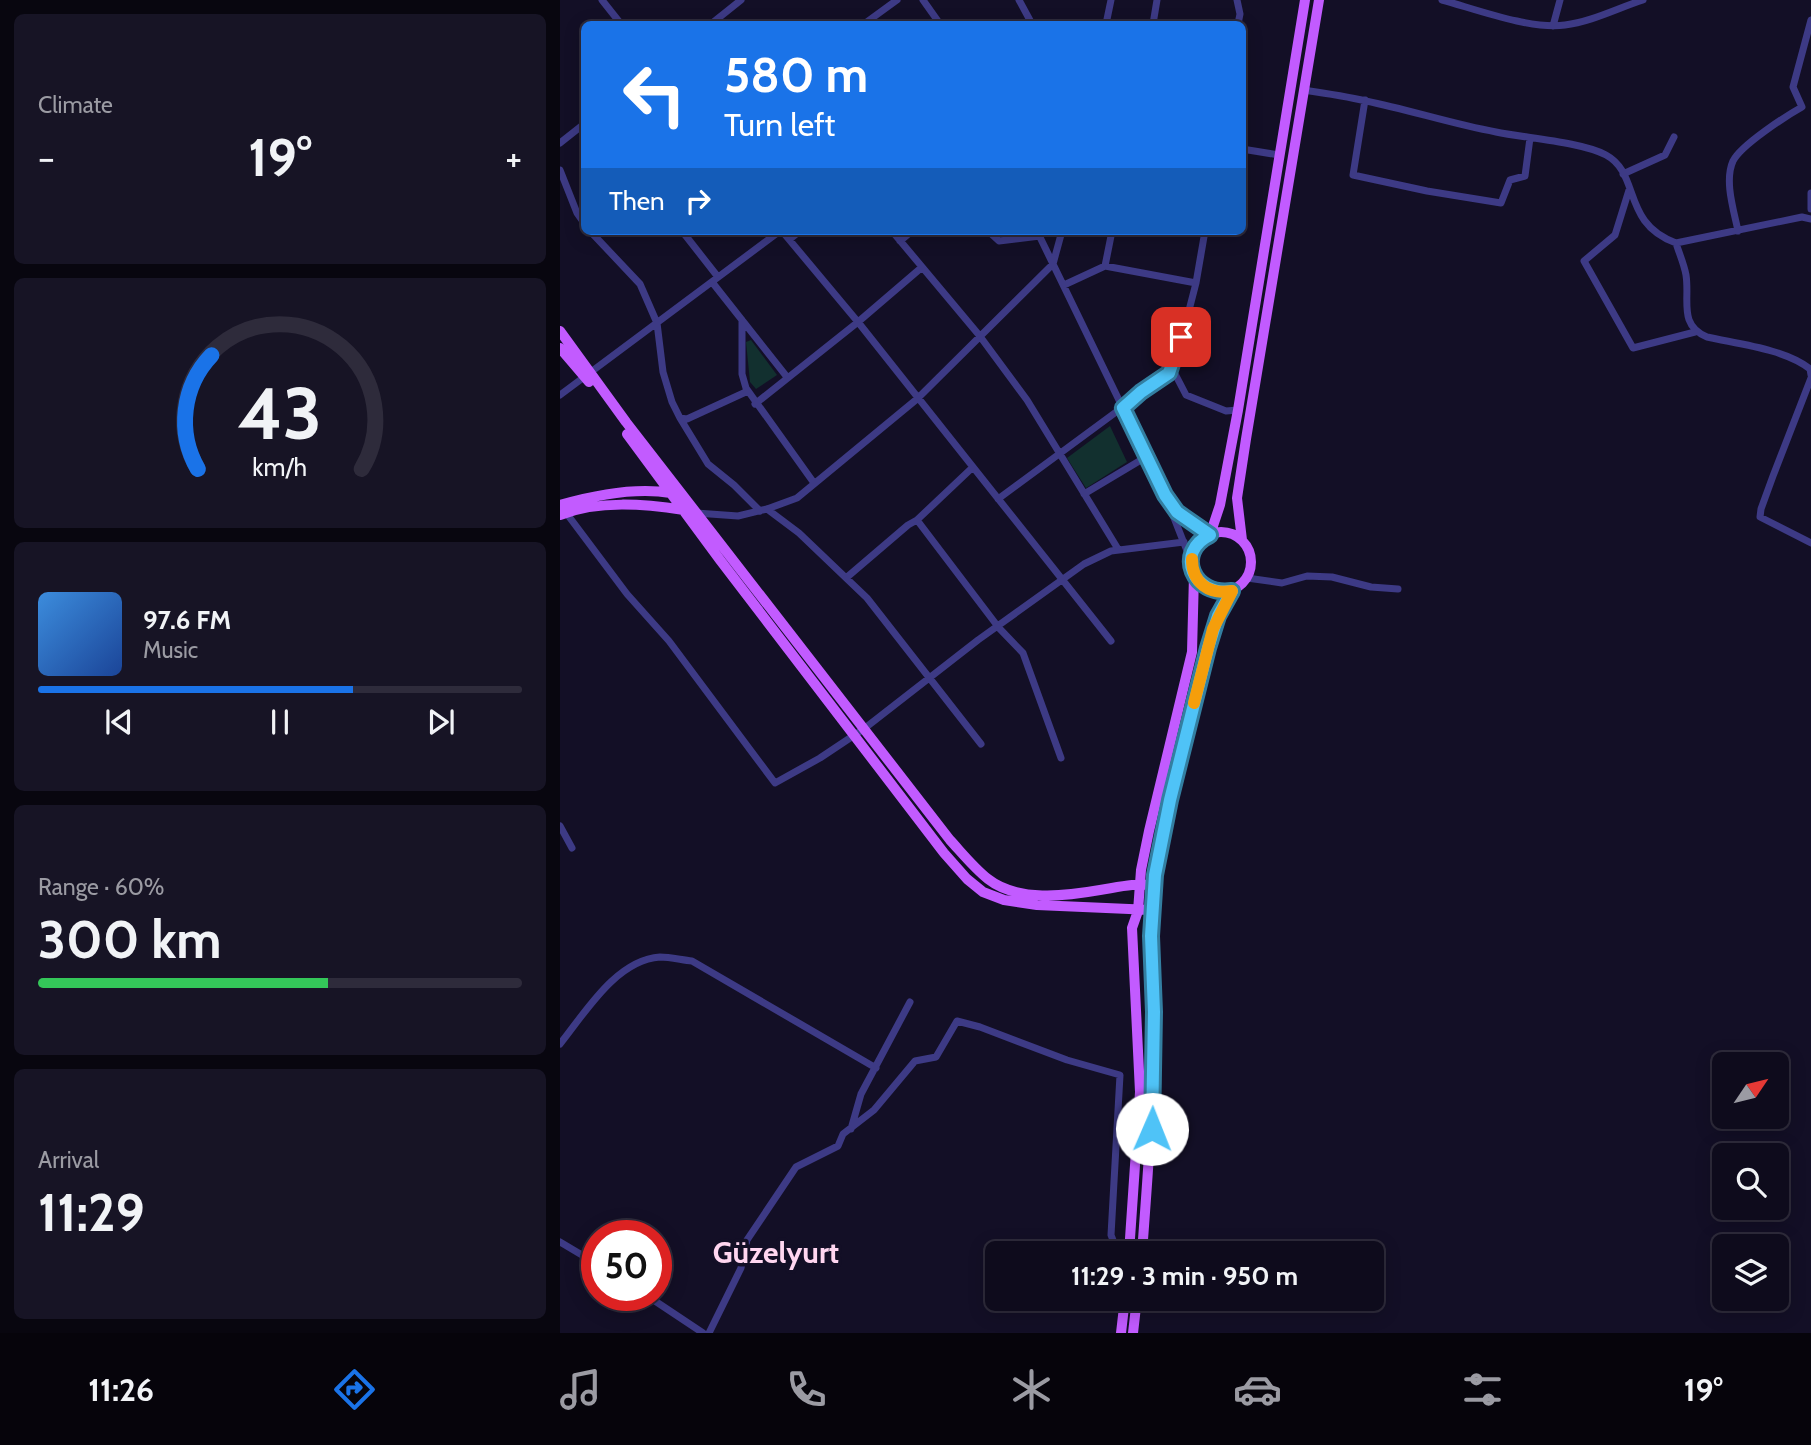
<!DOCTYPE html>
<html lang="en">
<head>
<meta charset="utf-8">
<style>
	body { margin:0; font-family:Cabin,sans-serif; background:#171425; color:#f1f3f6; height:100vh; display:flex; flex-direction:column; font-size:26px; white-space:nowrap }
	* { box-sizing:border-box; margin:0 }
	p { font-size:23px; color:#9b9ba3 }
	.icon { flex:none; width:38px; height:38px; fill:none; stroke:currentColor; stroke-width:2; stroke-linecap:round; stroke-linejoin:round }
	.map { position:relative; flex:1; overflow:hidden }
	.panel { display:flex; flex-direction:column; gap:14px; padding:14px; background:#08060f; width:560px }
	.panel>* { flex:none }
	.top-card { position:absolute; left:21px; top:21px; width:665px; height:214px; border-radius:10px; box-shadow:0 4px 18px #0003,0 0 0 2px #2e2b3b; background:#1a73e8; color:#fff; overflow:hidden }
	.needle { width:46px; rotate:55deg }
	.buttons { position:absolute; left:1152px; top:1052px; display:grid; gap:14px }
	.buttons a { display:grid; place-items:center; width:77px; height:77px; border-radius:10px; background:#0e0b1c; box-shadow:0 4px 18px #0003,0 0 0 2px #2e2b3b; font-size:35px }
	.speed { position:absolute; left:21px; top:1220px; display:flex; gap:14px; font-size:35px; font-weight:700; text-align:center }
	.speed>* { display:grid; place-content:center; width:91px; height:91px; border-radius:50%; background:#0e0b1c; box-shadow:0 4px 18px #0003,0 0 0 2px #2e2b3b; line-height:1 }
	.speed .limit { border:10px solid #d22; background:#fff; color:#111 }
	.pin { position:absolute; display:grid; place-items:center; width:60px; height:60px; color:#fff; margin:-30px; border-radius:14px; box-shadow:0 4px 10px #0006 }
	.me { position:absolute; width:77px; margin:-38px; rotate:1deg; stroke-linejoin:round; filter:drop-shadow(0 0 5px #0008) }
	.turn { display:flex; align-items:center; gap:24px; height:147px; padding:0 28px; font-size:32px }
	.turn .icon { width:91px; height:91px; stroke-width:2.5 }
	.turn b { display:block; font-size:49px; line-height:60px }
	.then { display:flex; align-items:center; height:66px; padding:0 28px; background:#0003; gap:14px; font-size:26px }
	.big { font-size:52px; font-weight:700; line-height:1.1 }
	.panel .widget { flex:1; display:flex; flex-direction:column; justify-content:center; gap:10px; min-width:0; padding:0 24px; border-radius:10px; background:#171425 }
	.panel .dial { align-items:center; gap:0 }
	.dial svg { height:182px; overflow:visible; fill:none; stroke:#2e2b3b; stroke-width:7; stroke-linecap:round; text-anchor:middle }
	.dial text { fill:#f1f3f6; stroke:none }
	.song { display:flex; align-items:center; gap:21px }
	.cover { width:84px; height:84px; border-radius:10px; background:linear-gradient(135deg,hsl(210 70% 55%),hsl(220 70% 35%)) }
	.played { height:7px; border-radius:4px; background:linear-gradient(90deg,#1a73e8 65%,#2e2b3b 65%) }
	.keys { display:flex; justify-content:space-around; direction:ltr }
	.heat { display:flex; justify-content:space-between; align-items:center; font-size:38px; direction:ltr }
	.charge { height:10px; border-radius:5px; background:linear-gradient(90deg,#34c759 60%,#2e2b3b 0) }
	.trip { position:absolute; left:425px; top:1241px; width:399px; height:70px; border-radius:10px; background:#0e0b1c; box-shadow:0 4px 18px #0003,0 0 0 2px #2e2b3b; font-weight:700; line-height:70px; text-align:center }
	.tab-bar { display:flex; height:112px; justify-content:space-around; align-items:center; background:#06040b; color:#9b9ba3 }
	.tab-bar .icon { width:49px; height:49px }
	.tab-bar .on { color:#1a73e8 }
	.tab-bar b { font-size:32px; color:#f1f3f6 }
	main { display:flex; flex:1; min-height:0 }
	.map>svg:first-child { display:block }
	.green { fill:#12302f }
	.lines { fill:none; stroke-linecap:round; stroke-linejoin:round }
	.minor { stroke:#3d3a85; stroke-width:7 }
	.major { stroke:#c25bff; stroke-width:10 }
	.route-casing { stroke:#337fa1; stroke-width:18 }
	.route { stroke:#4fc3f7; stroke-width:12 }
	.slow { stroke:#f59e0b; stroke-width:12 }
	.labels { text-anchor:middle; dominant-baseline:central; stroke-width:7; stroke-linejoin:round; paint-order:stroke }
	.district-label { font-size:30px; font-weight:bold; fill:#ffd6f0; stroke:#130f26 }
</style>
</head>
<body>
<main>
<section class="panel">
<div class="widget"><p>Climate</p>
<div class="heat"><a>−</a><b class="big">19°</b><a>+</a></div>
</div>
<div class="widget dial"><svg viewBox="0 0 100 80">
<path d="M14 69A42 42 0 1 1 86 69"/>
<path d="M14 69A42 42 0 0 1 20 19" stroke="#1a73e8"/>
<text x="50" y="56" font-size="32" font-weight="700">43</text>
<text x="50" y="72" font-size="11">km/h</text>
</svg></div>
<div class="widget">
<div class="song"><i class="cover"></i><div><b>97.6 FM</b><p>Music</p></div></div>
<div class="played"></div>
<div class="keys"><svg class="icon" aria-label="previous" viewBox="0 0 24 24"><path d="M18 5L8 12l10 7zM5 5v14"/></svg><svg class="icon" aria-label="pause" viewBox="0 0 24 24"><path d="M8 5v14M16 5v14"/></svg><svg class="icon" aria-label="next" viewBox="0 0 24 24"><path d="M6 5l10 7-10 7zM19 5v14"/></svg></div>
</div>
<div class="widget"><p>Range · 60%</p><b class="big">300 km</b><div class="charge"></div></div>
<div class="widget"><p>Arrival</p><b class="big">11:29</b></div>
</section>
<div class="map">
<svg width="1251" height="1333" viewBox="0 0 1251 1333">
	<rect width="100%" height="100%" fill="#130f26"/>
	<path class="green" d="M191,340l26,35 -21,14 -6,-7 -4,-40z
		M550,426l17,36 -41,26 -19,-30z"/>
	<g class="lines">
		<path class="minor" d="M42,0l19,24
			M363,0l17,24
			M459,0l13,24
			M677,0l3,14 -2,10
			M882,0c33,9 89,30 123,25 26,-3 53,-17 78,-25
			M151,24l30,-24
			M304,24l33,-24
			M546,24l5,-24
			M593,24l4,-24
			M993,26l7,-26
			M743,90c21,3 42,6 63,11 44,9 86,23 130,31 29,6 86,10 110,23 35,19 15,68 70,88l126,-26 9,2
			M805,100l-12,75 74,16 74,12 9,-23 15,-4 5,-38
			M0,143l24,-19
			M682,149l37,6
			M0,170l17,43 7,10
			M1063,174l42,-19 9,-18
			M1069,190l-14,45 -31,26 49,87 62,-16
			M1251,193v16
			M30,231l50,53 17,39 6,49 9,30 8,16 7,1 61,-28
			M122,231l36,46
			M222,231l76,91 253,319
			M332,231l87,104 48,65 91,149
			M428,231l11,10 41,-5
			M477,231l128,264 26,66
			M1178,231c-4,-20 -14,-50 -5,-70 8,-16 53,-45 69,-54l-9,-20 18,-67
			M230,239l10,-8
			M340,241l12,-10
			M1116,243c3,10 8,21 10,32 4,25 -8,50 21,62 31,7 78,12 103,32l1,6
			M545,266l7,-35
			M152,282l75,95
			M504,285l41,-19 91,17
			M182,320v54l4,14 68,95
			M612,368l14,27 40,16 12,-1
			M1251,378l-38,98 -12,33 -1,8 51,26
			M0,395l220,-164
			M195,404l103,-82 63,-54
			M120,418l28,46 26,21 26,26
			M524,494l62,-37
			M438,499l171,-126 8,-16 19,-74 9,-52
			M612,505l14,14 24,16
			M207,509l32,24 68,65 114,146
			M4,510l63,84 42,47 106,142 45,-25 45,-30 113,-88 106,-76 27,-13 73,-9
			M136,513l42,3 29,-7 30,-11 120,-99 136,-135 9,-33
			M357,520l82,108 24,25 38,105
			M286,578l62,-53 9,-5 56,-53
			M687,578l35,5 25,-7 25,1 39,10 27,2
			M0,826l12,22
			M0,1044c25,-31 56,-84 100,-87 10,0 22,3 32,4l184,107
			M291,1129l10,-35 49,-92
			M0,1242l37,22
			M86,1295l57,38
			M149,1333l32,-65 6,-28 49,-73 42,-21 5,-12 31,-24 41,-49 21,-4 21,-36 23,6 87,33 53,15 -9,160 7,18"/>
		<path class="major" d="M0,331l66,91 324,418c12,13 24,28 38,39 29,23 78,17 112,11 19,-3 35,-7 54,-5
			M0,348l29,34
			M67,434l93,126 224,293 23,26 16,13 21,8 33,5 115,5
			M0,505c35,-10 75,-18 111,-12
			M0,515c39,-15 84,-11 124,-5
			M631 562a30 30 0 1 1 60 0a30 30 0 1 1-60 0Z
			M650,535l10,-30 18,-95 67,-410
			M682,540l-5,-42 9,-59 73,-439
			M569,1253l11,-161 -8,-164 6,-17 3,-41 8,-39 43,-179 2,-77
			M582,1253c6,-80 12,-158 12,-238 0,-47 -5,-92 1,-138 6,-53 22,-105 35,-156 11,-45 19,-89 42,-130
			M561,1333l4,-35
			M573,1333l4,-35"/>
	</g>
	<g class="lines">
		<g class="route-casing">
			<path id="route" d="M592,1129l2,-117 -3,-76 4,-61 15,-75 38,-152 10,-32 14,-25c-39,6 -58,-39 -22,-56l-33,-23 -12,-17 -42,-87 18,-16 28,-19 12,-36"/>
		</g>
		<use href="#route" class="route"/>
		<path class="slow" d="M632,559c0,24 17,36 40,32l-19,38 -19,74"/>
	</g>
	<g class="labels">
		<g class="district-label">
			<text x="216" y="1252">Güzelyurt</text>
		</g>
	</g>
</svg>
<div class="buttons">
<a><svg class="needle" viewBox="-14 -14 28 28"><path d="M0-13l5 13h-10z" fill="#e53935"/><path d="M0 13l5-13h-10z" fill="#9b9ba3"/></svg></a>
<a><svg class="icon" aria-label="search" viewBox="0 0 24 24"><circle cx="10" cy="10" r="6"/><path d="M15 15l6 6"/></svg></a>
<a><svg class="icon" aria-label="layers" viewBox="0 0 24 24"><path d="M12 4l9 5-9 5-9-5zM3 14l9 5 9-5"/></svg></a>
</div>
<div class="speed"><div class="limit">50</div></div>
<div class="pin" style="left:621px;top:337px;background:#d93025"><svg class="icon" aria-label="arrive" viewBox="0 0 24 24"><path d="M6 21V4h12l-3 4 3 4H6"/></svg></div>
<svg class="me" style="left:592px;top:1129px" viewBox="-20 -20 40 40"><circle r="19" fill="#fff"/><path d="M0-13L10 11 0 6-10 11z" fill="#4fc3f7"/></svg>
<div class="trip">11:29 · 3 min · 950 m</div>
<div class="top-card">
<div class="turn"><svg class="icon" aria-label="left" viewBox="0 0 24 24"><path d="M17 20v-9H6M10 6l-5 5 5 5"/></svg><div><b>580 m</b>Turn left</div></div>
<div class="then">Then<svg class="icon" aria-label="right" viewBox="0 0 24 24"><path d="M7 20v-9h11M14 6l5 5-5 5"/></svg></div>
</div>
</div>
</main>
<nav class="tab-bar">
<b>11:26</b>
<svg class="icon on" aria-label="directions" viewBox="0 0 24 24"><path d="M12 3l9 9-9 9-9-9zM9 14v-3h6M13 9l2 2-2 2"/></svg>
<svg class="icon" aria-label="music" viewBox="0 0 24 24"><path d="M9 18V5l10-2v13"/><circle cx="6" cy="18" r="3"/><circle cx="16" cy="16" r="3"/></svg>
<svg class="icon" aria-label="phone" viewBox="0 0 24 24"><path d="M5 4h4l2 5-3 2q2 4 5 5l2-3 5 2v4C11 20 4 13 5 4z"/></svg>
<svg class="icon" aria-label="climate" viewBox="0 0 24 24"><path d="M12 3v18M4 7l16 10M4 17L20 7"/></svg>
<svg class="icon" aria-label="car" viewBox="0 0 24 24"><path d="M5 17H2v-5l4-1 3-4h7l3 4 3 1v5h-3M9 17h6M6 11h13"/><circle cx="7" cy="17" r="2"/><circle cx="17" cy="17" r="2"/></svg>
<svg class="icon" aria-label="filters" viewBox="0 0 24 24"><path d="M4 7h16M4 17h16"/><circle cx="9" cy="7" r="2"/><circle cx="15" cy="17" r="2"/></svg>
<b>19°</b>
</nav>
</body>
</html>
